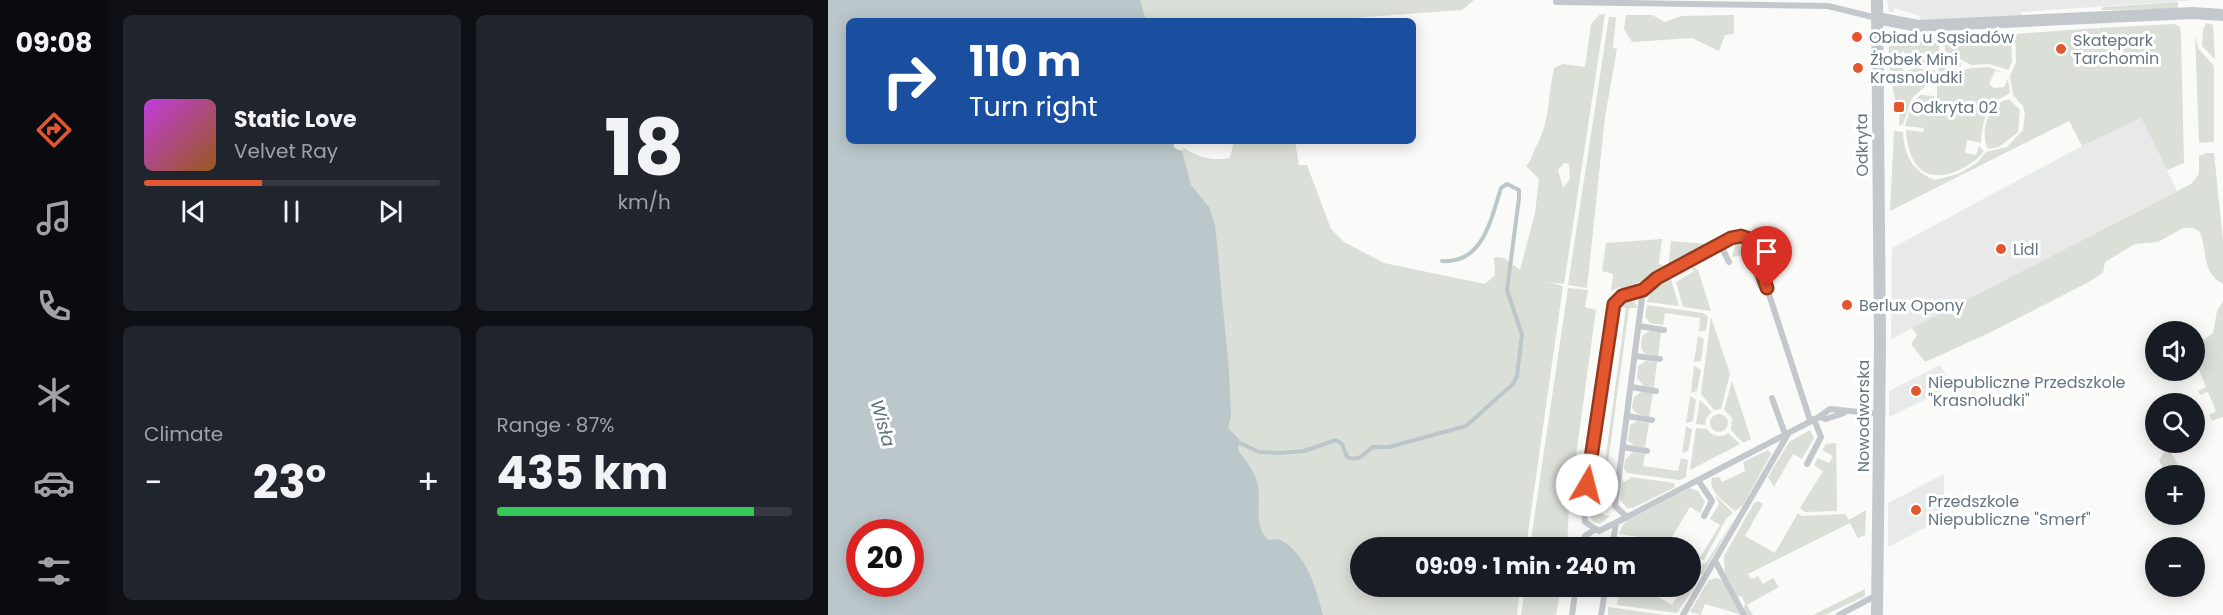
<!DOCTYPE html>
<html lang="en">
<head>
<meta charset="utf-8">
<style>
	body { margin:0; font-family:Poppins,sans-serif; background:#20242c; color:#f1f3f6; height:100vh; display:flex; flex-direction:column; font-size:22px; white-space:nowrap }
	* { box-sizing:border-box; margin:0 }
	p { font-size:20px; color:#9ea1a6 }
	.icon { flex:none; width:33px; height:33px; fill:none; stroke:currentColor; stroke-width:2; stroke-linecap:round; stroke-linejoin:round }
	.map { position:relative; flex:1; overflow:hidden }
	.panel { display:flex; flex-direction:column; gap:15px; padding:15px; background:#0d0f14; width:720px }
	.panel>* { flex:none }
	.top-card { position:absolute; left:18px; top:18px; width:570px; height:126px; border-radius:9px; box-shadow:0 3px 15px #0003; background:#1a4fa0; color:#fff; overflow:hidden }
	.tools { position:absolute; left:1317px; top:321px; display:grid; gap:12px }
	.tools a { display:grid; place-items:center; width:60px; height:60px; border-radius:50%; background:#171b24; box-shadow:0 3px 15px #0003; font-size:30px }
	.speed { position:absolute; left:18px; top:519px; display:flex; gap:12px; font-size:30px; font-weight:700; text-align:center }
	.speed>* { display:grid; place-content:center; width:78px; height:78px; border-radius:50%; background:#171b24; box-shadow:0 3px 15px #0003; line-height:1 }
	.speed .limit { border:9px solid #d22; background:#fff; color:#111 }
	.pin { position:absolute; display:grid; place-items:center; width:51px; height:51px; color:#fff; margin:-62px -26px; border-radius:50% 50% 50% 0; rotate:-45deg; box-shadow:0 0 6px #0007 }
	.pin .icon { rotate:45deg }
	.me { position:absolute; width:66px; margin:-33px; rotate:8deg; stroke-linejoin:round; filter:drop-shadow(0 0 4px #0008) }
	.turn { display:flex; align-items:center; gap:21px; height:126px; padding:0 24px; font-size:27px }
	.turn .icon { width:78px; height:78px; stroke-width:2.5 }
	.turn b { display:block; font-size:42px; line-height:51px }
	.big { font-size:45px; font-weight:700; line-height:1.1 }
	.panel .card { flex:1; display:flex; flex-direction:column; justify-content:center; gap:9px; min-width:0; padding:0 21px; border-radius:9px; background:#20242c }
	.panel .dial { align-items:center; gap:0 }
	.dial b { font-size:78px; line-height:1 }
	.song { display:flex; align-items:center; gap:18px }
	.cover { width:72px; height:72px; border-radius:9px; background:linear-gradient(135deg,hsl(290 70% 55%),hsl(30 70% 35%)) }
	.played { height:6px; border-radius:3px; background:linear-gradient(90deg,#e4572e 40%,#363941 40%) }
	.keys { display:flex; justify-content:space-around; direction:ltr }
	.heat { display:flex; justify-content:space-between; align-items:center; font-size:33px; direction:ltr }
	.charge { height:9px; border-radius:4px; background:linear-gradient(90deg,#34c759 87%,#363941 0) }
	.panel .tiles { flex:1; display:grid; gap:15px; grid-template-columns:repeat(2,1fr) }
	.trip { position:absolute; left:522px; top:537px; width:351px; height:60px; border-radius:30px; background:#171b24; box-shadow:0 3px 15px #0003; font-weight:700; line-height:60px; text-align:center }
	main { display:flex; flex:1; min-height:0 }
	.tab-bar { display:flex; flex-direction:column; width:108px; justify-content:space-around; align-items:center; background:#090b0e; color:#9ea1a6 }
	.tab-bar .icon { width:42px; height:42px }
	.tab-bar .on { color:#e4572e }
	.tab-bar b { font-size:27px; color:#f1f3f6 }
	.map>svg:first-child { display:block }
	.built { fill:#e8e9e9 }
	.green { fill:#dadfd7; fill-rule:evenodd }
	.water { fill:#bbc7cb; fill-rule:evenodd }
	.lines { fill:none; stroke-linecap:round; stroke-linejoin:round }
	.stream { stroke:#bbc7cb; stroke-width:4 }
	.lane { stroke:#c3c8cc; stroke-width:6 }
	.street { stroke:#c3c8cc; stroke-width:12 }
	.route-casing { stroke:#94391e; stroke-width:15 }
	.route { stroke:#e4572e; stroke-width:10 }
	.poi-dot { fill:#e4572e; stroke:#fff; stroke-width:2 }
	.labels { text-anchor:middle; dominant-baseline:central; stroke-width:6; stroke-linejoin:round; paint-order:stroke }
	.poi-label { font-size:16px; fill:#657683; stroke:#fff; text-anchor:start }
	.street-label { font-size:16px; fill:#657683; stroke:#fff }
	.water-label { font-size:18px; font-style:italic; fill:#60757c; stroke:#fff }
</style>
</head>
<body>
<main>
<nav class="tab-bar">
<b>09:08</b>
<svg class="icon on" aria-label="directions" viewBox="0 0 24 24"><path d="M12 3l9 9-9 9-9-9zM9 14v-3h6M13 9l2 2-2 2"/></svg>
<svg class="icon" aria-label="music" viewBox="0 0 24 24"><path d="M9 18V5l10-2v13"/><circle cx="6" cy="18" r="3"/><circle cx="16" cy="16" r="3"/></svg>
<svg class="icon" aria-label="phone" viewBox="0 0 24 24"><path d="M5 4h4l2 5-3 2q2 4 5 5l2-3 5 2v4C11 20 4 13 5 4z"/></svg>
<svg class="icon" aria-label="climate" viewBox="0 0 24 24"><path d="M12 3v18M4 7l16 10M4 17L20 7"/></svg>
<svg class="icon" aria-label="car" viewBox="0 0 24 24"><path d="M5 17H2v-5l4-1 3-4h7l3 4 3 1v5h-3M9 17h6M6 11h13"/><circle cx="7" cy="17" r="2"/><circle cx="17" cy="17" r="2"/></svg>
<svg class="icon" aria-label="filters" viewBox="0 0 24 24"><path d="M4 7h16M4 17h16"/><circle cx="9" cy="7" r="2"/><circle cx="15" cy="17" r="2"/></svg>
</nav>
<section class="panel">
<div class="tiles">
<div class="card">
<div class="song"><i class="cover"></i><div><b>Static Love</b><p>Velvet Ray</p></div></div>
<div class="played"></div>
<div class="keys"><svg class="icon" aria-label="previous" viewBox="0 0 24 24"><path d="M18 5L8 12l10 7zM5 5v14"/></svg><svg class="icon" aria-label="pause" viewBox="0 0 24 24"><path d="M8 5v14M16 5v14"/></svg><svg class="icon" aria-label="next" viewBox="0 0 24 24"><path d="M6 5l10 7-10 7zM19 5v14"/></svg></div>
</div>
<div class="card dial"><b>18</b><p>km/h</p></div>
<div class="card"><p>Climate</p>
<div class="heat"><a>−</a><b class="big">23°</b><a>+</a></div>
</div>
<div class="card"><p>Range · 87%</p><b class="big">435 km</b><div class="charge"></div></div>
</div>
</section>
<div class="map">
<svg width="1395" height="615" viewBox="0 0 1395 615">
	<rect width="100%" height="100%" fill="#fafaf8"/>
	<path class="built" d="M1059,0h310l-175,12v4l-103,5 1,-5 -25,-8 -2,4h-4z
		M1313,118l36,73 -286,148 1,-91 190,-102z
		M1112,365l12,21 -63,31v-26z
		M1116,474v44l-56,29v-44z"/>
	<path class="green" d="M225,0h421l-12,10 -152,11h-194z
		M1350,2v7l-77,1 2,-3z
		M777,14l-41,270 -17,-2 16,4 -37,261 -166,1v38l160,1 -3,28h-241l-24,-61 -91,-413h12l2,7 6,3 3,-3c16,10 28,13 46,10l4,-17h61l4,24h8l24,64 13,13 40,21 101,21 10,-9 -1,-18 10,1 16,12 15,-57 4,-34 -13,-13c7,-7 6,-13 11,-21 13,-25 11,-49 17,-77l9,-4 22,3 6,-43 8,-9zM736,163l5,1 1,15 -7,9 -5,-18z
		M798,15h26l13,7 16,-6 53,-1v19l-9,1 -6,16 -27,-13 -60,4 -8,-13z
		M781,17h7l-3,31 4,1 -12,68 -18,171 -19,-3z
		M1379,23l6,2 2,34 -13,-13 1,-17z
		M1347,24l5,3 1,11 3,125 -17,7 -26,-52 -59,28 -13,-25 -179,90 4,-80 9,1c1,23 10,40 32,48l23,-6 19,-11 9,-11 21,-5 16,-17 2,-16 -2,-8 -10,-11 -3,-19 6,-14 -1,-28 82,-6 2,3v-3z
		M1183,32l1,30 -4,8 -18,-6 -19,1 -26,-14 -1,-9 -21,-3 -5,2 22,3 -4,24 -32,-2 1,-14 -3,-1 -2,13 4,7h-13l-3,-4 1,-26 8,-8 24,3z
		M1367,35l3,13 16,18v76l-15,1z
		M1115,54l18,9v3l-26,12 -4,-4 -24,-3 9,-3 22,3z
		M1161,67l13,5 -7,-1 -6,13 5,4 10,-1 4,-8 2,13c-3,4 -7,4 -12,8 -14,11 -16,26 -17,43l-14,-3 -2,13 11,2 3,-9 5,5c-6,8 -12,12 -21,17 -36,19 -55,-1 -57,-38l17,2 1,-4 -19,-2 6,-20 9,-11 14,1v4h3v-19c16,-10 34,-14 52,-14z
		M1063,76l28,1 12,4 -19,17 -9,26 -4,2 1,-23 -5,-2z
		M1181,99l11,11 -2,22 -19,15 -11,2c-9,-18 1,-46 21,-50z
		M1378,153h8l9,88v43c-22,-12 -15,-31 -23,-52l-6,-4h-11l-25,14 -23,2 -30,18 -2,11 -16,10 -98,50 -64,29 -14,-18 6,-9 -5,-7 279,-144 8,-10v-18z
		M834,239l-3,25 6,2v3l-43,22 -2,-4 -9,4 2,-17 -11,-3 4,-28z
		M843,241l36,3 1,2 -40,22z
		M908,241h8l5,4 12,42 -4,1 -12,-33 -13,2z
		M863,265l7,5 13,41 -28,-4 -7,-25 17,-10z
		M842,276l9,30 -32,-4 6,-17z
		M740,288l20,2 -3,17 11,3 -27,197 -2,40h-37z
		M802,299l5,3 3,6h-9l-28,206 9,2 -10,8 -7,-2 -4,-9 9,1 28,-206 -8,-1 3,-6z
		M1395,301v116l-11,4 -3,-6 7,-4 -8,-19 -8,3 -2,-4 8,-4 -11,-27v-14l18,-13 4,-22z
		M819,305l56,8 5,4 -2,13 -7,2 1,-14 -35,-5 -2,12 -13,-2 -5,-6z
		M883,317l19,57 -9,35 -7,1 -13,-16z
		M822,331l11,1 -3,24 -14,-3 -3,-6 1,-11z
		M870,336l6,3 -3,22 -7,1z
		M818,361l11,1 -3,25 -10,-1 -7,-8 1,-12z
		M866,366l7,4 -4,21 -6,2z
		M904,381l19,58 -8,4 -12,-13 1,-12 -8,-8z
		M814,391l11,2 -4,24 -13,-4 -4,-5 2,-11z
		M862,396l6,4 -3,21 -7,2z
		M872,400l12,12 -6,6 -1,7 -9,-1z
		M882 423a9 9 0 1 1 18 0a9 9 0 1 1-18 0Z
		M810,421l11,2 -4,24 -10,-1 -7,-5 2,-16z
		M858,426l6,4 -4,21 -6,2z
		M868,428l11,1c4,7 14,10 21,4l12,11 -50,26z
		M982,430l4,8 -12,21 -9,-5 -19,33 -6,-10 21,-35z
		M1008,443l1,68 -32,1 -5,-4 23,-37 -9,-6 4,-7 11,5 4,-7 -11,-6 4,-6z
		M1340,447l14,25v3h-16l-7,-15z
		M940,450l3,4 -28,51 -8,6c-9,-8 -27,-19 -23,-33l7,-1 3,5 23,-11 -2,-9z
		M805,452l12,2 -2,12 35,5 3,-13 7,2 -2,17 -6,3 -53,-7 -3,-4 1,-9z
		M803,477l43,6 1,4 -42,21h-6l-7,-8 2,-19 3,1z
		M862,488l8,3 7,11 -5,11 -10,-6 -23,38 -8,-5 -40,-6 4,-10 5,-4z
		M887,495l18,18 -7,6 -22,41 -5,-1 21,-34 -10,-6 9,-15z
		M930,501l5,3 -18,32 30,17 23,-40 4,3 43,-2 4,6 17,-10 -1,25 -7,3 -8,-15 -102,51 3,5 7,-3 5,8 10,-6 6,9 -32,18 6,10h-6l-3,-7 1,-5 -4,-7 -3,1 -13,-24 -1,-17 30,-53z
		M906,519l-32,56 -2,-1 2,-10 4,-1z
		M767,537l11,2 1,8h-19z
		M799,539l31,5 5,3h-37z
		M865,571l3,14 -19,28 -60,-8 3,-18h21l31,18 11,-18 7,-1z
		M889,578l5,2 20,35 -37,-11 -4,11 -11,-3 19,-32z
		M697,587h36l-5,28h-35z
		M1037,589v7l-40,19h-12z
		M780,607l57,8h-57z"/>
	<path class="water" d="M0,0h312l6,21h-297v120h324l1,7 8,3 9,34 18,22 6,17 14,147 2,45 -3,12 11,11 -1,11c7,10 16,20 19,32 6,20 -6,43 12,58l9,-1c28,12 38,49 45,76h-495zM32,532h50v52h-50z"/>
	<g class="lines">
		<path class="stream" d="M408,441l23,11 21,1 24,-2 32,-11 6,4 5,13c13,5 16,-3 26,-10h16l77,-21 47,-42 4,-8 5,-41 -15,-45 12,-92v-8l-12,-6 -6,4c-10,31 -18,76 -59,73"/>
		<path class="lane" d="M728,2l272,4 49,12
			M892,244l9,18
			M811,326l25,4
			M807,356l25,3
			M803,387l25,4
			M944,398l13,36
			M799,416l25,4
			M991,417l7,2 18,-6
			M982,420l-59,-181 -10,-3 -10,2 -74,39 -14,13 -28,216 12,11 192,-100 11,-8 49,5
			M795,447l24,4
			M979,464l14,-27 -7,-18
			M870,480l14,21 -8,15
			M799,517l-28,14 -14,-9 -1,-14 30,-204 7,-8 22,-6
			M755,548l2,-12 9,-6
			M784,548l4,-25
			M887,561l29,54
			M744,615l4,-29
			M773,615l5,-29
			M855,615l105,-181
			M1011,615l38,-20"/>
		<path class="street" d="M1049,0l3,343 -3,272
			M1049,18l41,8 275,-13 30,2"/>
	</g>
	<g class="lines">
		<g class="route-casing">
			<path id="route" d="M759,485l27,-181 8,-8 21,-6 14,-12 74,-40 10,-2 9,3 17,49"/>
		</g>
		<use href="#route" class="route"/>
	</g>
	<g class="poi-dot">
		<circle cx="1029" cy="37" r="6"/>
		<circle cx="1233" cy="49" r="6"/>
		<circle cx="1030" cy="68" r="6"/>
		<rect x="1065" y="101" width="12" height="12" rx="3"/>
		<circle cx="1173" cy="249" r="6"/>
		<circle cx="1019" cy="305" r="6"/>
		<circle cx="1088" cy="391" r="6"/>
		<circle cx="1088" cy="510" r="6"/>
	</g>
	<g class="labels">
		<g class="poi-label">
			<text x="1041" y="37">Obiad u Sąsiadów</text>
			<text x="1245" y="40">Skatepark<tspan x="1245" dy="18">Tarchomin</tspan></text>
			<text x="1042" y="59">Żłobek Mini<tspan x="1042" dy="18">Krasnoludki</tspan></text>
			<text x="1083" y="107">Odkryta 02</text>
			<text x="1185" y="249">Lidl</text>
			<text x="1031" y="305">Berlux Opony</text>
			<text x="1100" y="382">Niepubliczne Przedszkole<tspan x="1100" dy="18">"Krasnoludki"</tspan></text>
			<text x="1100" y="501">Przedszkole<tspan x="1100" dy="18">Niepubliczne "Smerf"</tspan></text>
		</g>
		<g class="street-label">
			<text transform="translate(1034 145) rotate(-91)">Odkryta</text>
			<text transform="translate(1035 416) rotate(-90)">Nowodworska</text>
		</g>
		<g class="water-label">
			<text transform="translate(55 423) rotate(74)">Wisła</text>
		</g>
	</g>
</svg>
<div class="tools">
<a><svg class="icon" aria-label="sound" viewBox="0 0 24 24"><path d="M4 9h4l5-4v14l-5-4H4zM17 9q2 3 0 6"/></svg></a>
<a><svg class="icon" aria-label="search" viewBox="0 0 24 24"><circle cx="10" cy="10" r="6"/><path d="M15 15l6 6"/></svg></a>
<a>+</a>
<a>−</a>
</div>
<div class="speed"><div class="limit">20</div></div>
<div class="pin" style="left:939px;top:288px;background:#d93025"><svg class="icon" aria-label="arrive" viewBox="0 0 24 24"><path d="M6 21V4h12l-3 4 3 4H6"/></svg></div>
<svg class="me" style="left:759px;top:485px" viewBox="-20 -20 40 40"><circle r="19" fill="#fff"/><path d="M0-13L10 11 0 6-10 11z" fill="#e4572e"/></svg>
<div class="trip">09:09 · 1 min · 240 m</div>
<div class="top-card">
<div class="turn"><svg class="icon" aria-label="right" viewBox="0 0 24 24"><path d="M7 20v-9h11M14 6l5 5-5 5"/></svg><div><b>110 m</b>Turn right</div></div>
</div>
</div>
</main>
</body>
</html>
